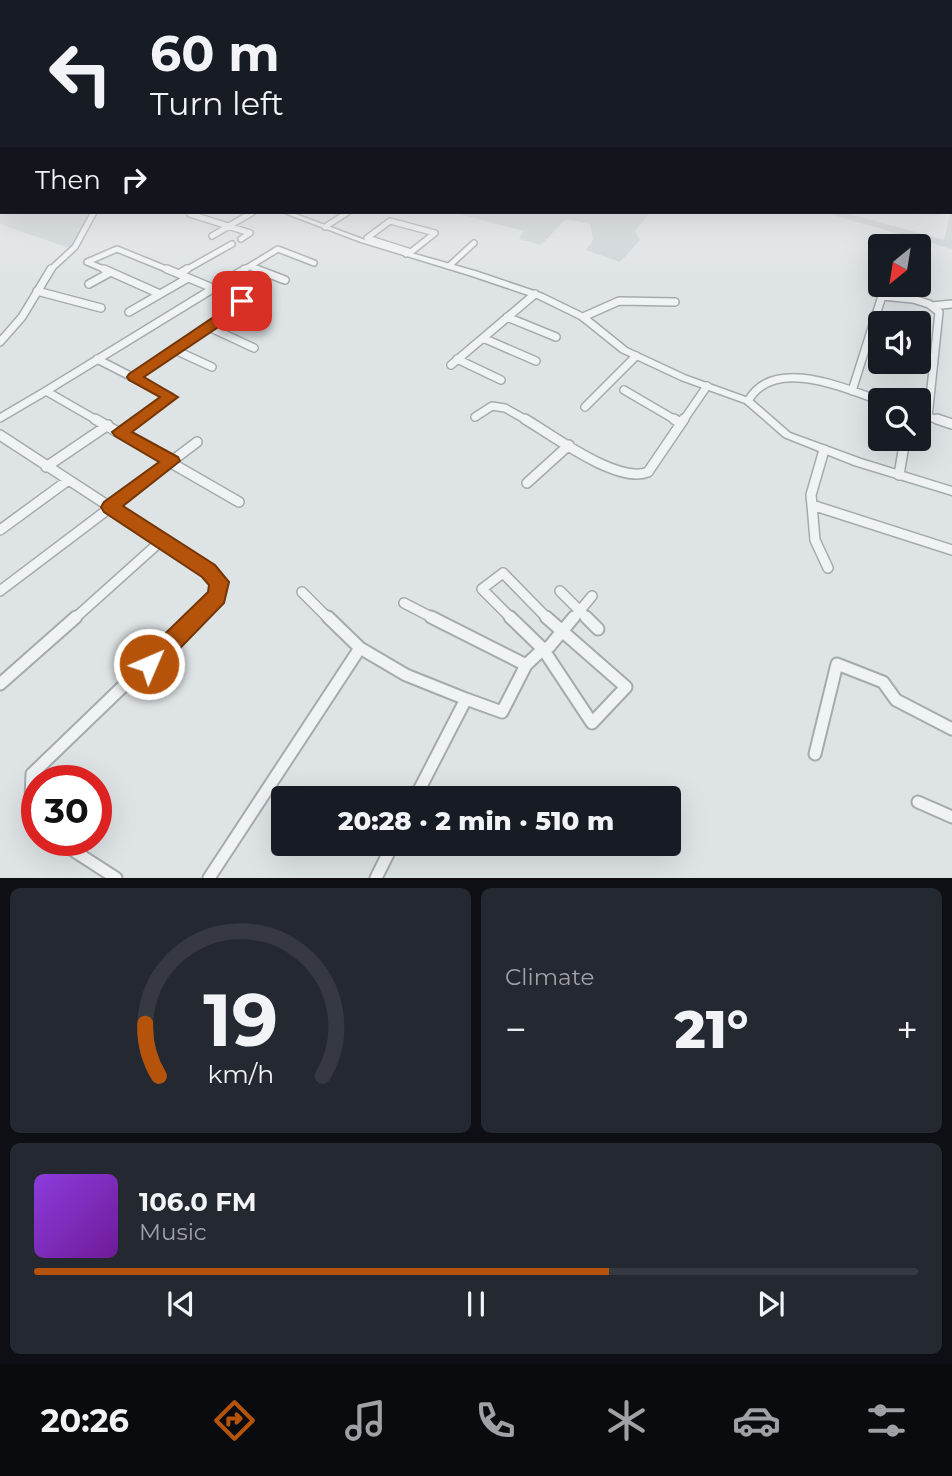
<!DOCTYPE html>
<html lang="en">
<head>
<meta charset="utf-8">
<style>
	body { margin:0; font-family:Montserrat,sans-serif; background:#242831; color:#f1f3f6; height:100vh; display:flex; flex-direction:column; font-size:26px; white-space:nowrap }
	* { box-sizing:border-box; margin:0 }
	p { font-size:23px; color:#9ea1a6 }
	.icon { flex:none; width:38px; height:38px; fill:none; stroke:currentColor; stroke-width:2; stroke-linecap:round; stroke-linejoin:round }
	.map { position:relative; height:878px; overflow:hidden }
	.drawer { display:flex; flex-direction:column; gap:10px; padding:10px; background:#0d0f14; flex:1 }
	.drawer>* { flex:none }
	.hud { position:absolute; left:0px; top:0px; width:952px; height:214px; box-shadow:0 7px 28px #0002; background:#171b24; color:#f1f3f6; overflow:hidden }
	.needle { width:46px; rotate:210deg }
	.tools { position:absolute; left:868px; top:234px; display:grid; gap:14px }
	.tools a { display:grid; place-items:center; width:63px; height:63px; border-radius:7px; background:#171b24; box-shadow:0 7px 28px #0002; font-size:35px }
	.speed { position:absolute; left:21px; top:765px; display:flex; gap:14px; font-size:35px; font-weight:700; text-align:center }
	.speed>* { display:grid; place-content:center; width:91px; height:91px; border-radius:50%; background:#171b24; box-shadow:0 7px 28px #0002; line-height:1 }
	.speed .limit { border:10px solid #d22; background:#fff; color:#111 }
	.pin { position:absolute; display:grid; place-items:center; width:60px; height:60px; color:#fff; margin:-30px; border-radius:14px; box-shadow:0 4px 10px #0006 }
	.me { position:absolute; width:77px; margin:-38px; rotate:45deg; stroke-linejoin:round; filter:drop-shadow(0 0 5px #0008) }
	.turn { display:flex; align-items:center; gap:24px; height:147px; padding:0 35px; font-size:32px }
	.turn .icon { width:91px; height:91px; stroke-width:2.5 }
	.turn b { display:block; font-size:49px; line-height:60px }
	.then { display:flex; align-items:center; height:66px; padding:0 35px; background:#0003; gap:14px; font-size:26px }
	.big { font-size:52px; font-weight:800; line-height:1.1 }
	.drawer .card { flex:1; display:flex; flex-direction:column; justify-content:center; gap:10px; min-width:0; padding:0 24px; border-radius:10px; background:#242831 }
	.drawer .dial { align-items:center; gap:0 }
	.dial svg { height:182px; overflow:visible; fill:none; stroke:#363941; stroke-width:7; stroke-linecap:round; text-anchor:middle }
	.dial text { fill:#f1f3f6; stroke:none }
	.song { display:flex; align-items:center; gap:21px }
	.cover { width:84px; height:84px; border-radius:10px; background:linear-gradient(135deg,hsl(270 70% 55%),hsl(280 70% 35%)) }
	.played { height:7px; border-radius:4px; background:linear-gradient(90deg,#b45309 65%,#363941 65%) }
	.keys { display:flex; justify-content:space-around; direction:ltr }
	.heat { display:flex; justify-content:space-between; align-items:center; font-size:38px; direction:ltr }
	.drawer .tiles { flex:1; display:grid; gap:10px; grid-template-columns:1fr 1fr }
	.card:last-child { grid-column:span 2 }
	.trip { position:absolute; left:271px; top:786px; width:410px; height:70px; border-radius:7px; background:#171b24; box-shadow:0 7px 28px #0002; font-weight:800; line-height:70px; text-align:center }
	.tab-bar { display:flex; height:112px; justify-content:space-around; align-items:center; background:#090b0e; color:#9ea1a6 }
	.tab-bar .icon { width:49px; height:49px }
	.tab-bar .on { color:#b45309 }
	.tab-bar b { font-size:32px; color:#f1f3f6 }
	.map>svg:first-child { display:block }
	.built { fill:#ccd3d7 }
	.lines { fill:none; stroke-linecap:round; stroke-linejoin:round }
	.minor-far3-casing { stroke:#a4abaf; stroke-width:8 }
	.minor-far2-casing { stroke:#a4abaf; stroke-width:10 }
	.minor-far1-casing { stroke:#a4abaf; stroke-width:12 }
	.minor-casing { stroke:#a4abaf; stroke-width:15 }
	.tertiary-casing { stroke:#a4abaf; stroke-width:3 }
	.minor-far3 { stroke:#f0f3f5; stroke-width:5 }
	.minor-far2 { stroke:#f0f3f5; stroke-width:7 }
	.minor-far1 { stroke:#f0f3f5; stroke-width:9 }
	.minor { stroke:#f0f3f5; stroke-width:11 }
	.tertiary { fill:#f0f3f5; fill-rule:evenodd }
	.route { fill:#b45309; stroke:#753606; stroke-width:2 }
</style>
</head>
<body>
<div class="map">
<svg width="952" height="878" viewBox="0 0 952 878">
	<rect width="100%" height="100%" fill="#dee3e6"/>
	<path class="built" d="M0,156l2,56h88l-18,37 -72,-25z
		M952,206v43l-130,-37h21l101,28z
		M451,212h199l-15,19 5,9 -20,22 -34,-12 7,-10 -3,-16 -24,-5 -25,26 -22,-6 5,-8z"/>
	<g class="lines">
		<g class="minor-far3-casing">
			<path id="minor-far3" d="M190,214l60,19 -9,6
				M390,221l45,12 -24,19 -44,-14z
				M325,227l23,-15
				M212,236l41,-24
				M406,254l5,-2
				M449,266l25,-23
				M250,267l11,4
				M49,271l26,-24 19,-35
				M108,271l-21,-9 30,-13 54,22
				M184,271l48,-27
				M242,271l36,-22 36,14"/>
		</g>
		<g class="minor-far2-casing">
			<path id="minor-far2" d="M104,269l56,25
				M256,269l29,11
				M179,274l8,-5
				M89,284l20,-11
				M37,291l64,17
				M240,306l17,7
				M932,306l20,-2
				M129,312l59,-34
				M507,317l49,20
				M583,317l36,-16 56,1
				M209,327l45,21
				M483,338l53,23
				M0,342l22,-25 29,-48
				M175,350l37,17
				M97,359l74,38 -35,24
				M457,359l44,21
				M451,365l84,-71
				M134,377l109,-73 -4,-5 -72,-30
				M624,390l53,31
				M852,391l30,-95 31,3 16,5 10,8 -11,105
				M748,401c25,-45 96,-13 133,0
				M585,407l51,-51
				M919,414l23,7
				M475,417l17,-11 13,2 23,13
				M0,418l46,-27
				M98,421l-52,-30 199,-122
				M683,421l24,-35"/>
		</g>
		<g class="minor-far1-casing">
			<path id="minor-far1" d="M95,419l144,83
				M525,419c27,16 94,66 123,53l36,-53
				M674,419l6,4
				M937,419l15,5
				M120,432l18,-13
				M0,435l208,136 12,11 -3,14 -23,23
				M824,450l-13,45 1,10 140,45
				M46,467l62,-42
				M899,475l6,-36
				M527,483l42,-38
				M812,505l3,35 13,28
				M0,530l67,-49
				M0,591l197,-149
				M560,591l28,28
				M302,592l27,27
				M404,603l31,16
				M74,619l88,-79
				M512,619l-30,-30 21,-16 45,46
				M573,619l19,-23"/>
		</g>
		<g class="minor-casing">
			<path id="minor" d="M328,617l32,31 46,27 60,24 -51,99
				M431,617l95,48 -24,47 -36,-13
				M510,617l33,32 49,74 34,-36 -80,-70
				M586,617l12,12
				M526,665l17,-16 6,-2 25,-30
				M0,684l76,-67
				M815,754l22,-90 46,18 13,18 56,29
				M918,802l34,15
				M37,810l-6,-9 1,-27 163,-157
				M57,840l59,38
				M209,878l151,-230
				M376,878l17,-34"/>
		</g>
		<g class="tertiary-casing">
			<path id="tertiary" d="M282,212h8l75,28 110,31 68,23 43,21 41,33 60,28 64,23 39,34 71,26 91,28v8l-98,-30 -70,-28 -39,-34 -64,-23 -60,-28 -41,-33 -43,-21 -68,-23 -108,-33z"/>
		</g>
		<use href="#minor-far3" class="minor-far3"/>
		<use href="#minor-far2" class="minor-far2"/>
		<use href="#minor-far1" class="minor-far1"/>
		<use href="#minor" class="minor"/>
		<use href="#tertiary" class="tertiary"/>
	</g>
	<linearGradient id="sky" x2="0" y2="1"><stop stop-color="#89b6d9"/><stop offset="0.56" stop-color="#f0f2f4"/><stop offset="1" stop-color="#f0f2f4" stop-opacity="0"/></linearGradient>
	<rect width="952" height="279" fill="url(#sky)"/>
	<path class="route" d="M242,298l6,3 -3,8 -101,68 34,20 -46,35 46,25 2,4 -57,45 92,59 14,17 -5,21 -67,69 -8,3 -8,-3 -3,-8 3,-7 67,-65 1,-7 -7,-8 -98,-65 -3,-5 3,-5 55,-40 -44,-26 -3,-4 48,-35 -31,-17 -2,-3 2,-3z"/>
</svg>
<div class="tools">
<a><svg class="needle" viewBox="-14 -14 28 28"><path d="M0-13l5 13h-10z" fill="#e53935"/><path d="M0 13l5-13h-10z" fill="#9ea1a6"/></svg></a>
<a><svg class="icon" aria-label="sound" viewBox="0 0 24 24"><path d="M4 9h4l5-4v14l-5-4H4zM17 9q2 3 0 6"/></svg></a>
<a><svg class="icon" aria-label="search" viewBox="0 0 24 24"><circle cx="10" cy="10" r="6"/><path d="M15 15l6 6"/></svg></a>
</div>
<div class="speed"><div class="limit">30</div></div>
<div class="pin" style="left:242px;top:301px;background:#d93025"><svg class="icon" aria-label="arrive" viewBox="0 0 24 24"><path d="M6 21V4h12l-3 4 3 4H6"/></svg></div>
<svg class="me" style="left:149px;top:664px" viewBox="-20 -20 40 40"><circle r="17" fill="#b45309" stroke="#fff" stroke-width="3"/><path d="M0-11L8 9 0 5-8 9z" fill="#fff"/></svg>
<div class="trip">20:28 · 2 min · 510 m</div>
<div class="hud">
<div class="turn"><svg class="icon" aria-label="left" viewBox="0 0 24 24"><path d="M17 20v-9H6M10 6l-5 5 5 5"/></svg><div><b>60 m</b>Turn left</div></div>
<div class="then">Then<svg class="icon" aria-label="right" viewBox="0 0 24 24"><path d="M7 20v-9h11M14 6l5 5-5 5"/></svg></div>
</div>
</div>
<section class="drawer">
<div class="tiles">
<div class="card dial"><svg viewBox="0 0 100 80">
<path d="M14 69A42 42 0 1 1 86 69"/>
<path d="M14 69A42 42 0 0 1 8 46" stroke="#b45309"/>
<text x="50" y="56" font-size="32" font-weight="700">19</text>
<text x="50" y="72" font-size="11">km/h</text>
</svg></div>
<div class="card"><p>Climate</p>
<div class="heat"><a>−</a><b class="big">21°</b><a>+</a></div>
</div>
<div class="card">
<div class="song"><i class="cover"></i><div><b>106.0 FM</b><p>Music</p></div></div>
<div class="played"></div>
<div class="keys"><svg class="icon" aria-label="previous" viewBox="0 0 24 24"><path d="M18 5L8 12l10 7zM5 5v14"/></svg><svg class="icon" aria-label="pause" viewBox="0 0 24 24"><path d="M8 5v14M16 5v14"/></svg><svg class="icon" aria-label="next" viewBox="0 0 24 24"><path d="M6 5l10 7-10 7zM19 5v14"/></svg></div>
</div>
</div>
</section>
<nav class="tab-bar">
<b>20:26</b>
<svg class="icon on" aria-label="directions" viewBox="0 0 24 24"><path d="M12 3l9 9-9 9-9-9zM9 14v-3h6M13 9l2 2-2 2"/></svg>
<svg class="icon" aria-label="music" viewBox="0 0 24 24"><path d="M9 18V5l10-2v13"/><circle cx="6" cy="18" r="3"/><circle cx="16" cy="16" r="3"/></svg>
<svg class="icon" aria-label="phone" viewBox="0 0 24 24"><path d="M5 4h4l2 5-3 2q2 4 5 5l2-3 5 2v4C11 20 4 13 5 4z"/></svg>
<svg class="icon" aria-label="climate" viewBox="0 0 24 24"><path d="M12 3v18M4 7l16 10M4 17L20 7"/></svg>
<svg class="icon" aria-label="car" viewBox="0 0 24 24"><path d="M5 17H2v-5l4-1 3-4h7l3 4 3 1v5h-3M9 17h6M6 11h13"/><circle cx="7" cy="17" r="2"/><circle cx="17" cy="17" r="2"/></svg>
<svg class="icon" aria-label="filters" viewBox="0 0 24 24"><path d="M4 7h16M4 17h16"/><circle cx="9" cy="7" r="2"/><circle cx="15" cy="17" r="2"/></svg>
</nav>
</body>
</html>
